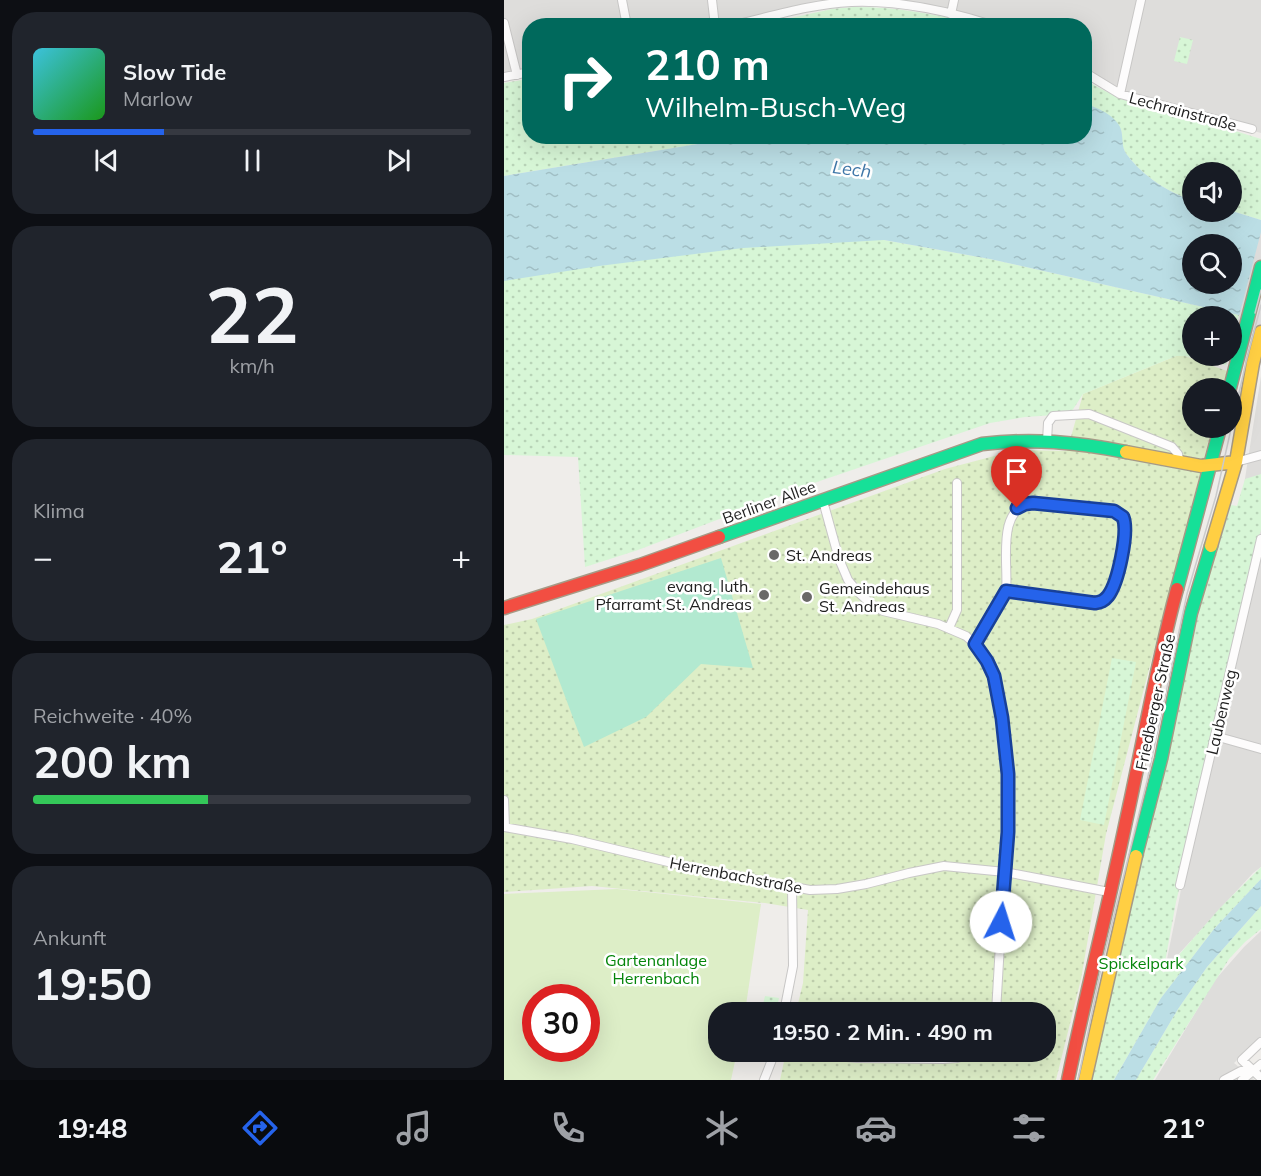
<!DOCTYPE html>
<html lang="de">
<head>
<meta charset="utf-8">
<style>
	body { margin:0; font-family:Mulish,sans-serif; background:#20242c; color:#f1f3f6; height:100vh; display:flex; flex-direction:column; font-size:22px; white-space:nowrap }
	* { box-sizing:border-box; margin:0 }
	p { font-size:20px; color:#9ea1a6 }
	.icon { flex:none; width:33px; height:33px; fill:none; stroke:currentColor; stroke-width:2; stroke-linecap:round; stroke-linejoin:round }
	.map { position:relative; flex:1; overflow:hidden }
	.panel { display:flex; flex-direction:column; gap:12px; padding:12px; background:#0d0f14; width:504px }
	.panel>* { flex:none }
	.banner { position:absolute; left:18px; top:18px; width:570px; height:126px; border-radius:24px; box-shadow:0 6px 24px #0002; background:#00695c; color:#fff; overflow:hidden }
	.controls { position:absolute; left:678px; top:162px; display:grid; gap:12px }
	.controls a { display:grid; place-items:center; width:60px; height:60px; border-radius:50%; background:#171b24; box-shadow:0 6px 24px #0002; font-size:30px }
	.speed { position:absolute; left:18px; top:984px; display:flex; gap:12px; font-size:30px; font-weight:700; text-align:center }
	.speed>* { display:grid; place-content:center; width:78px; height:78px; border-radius:50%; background:#171b24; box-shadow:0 6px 24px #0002; line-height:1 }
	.speed .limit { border:9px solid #d22; background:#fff; color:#111 }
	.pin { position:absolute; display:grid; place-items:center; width:51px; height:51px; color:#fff; margin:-62px -26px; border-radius:50% 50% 50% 0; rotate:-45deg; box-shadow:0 0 6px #0007 }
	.pin .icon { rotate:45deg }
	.me { position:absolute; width:66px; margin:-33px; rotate:5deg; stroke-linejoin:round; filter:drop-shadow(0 0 4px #0008) }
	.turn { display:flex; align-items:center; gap:21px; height:126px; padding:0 24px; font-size:27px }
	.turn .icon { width:78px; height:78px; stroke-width:2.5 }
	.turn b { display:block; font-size:42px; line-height:51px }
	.big { font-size:45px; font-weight:700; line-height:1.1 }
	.panel .widget { flex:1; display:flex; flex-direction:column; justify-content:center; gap:9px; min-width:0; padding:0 21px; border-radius:24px; background:#20242c }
	.panel .dial { align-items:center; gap:0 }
	.dial b { font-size:78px; line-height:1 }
	.song { display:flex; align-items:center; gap:18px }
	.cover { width:72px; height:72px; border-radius:9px; background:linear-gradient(135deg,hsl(190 70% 55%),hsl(120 70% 35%)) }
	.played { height:6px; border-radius:3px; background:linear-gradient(90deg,#2563eb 30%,#363941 30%) }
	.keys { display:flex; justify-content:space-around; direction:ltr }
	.heat { display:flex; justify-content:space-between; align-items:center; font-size:33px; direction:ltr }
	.charge { height:9px; border-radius:4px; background:linear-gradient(90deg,#34c759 40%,#363941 0) }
	.trip { position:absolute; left:204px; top:1002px; width:348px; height:60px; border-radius:24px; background:#171b24; box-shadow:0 6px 24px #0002; font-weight:700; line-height:60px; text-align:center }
	.dock { display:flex; height:96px; justify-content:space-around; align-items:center; background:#090b0e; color:#9ea1a6 }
	.dock .icon { width:42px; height:42px }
	.dock .active { color:#2563eb }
	.dock b { font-size:27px; color:#f1f3f6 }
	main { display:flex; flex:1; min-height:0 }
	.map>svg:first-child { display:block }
	.residential { fill:#dedddb }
	.grass { fill:url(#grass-dots) }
	.park { fill:url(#park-dots) }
	.garden { fill:#ddeec7; fill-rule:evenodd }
	.pitch { fill:#b2e9d0 }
	.water { fill:url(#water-ripples); fill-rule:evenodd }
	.pier { fill:#dedddc }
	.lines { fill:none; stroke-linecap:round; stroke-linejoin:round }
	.street-casing { stroke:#c8c7c6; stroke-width:10 }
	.fast-casing { stroke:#a69a86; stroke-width:15 }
	.slow-casing { stroke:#a69a86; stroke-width:15 }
	.jam-casing { stroke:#a69a86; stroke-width:15 }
	.street { stroke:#fdfcfc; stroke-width:8 }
	.fast { stroke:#16e098; stroke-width:12 }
	.slow { stroke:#ffcf43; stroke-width:12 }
	.jam { stroke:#f24e42; stroke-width:12 }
	.tram { stroke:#cbcbcb; stroke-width:1.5 }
	.route-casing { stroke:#184099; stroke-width:15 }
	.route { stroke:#2563eb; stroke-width:10 }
	.poi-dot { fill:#696867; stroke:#fff; stroke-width:2 }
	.labels { text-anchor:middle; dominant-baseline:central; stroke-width:5; stroke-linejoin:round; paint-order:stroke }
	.street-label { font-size:16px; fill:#212121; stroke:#fff }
	.poi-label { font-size:16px; fill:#212121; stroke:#fff; text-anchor:start }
	.park-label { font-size:16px; fill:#04850a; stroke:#fff }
	.water-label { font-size:18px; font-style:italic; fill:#4078a9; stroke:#fff }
</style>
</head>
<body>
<main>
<section class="panel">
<div class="widget">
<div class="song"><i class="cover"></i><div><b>Slow Tide</b><p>Marlow</p></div></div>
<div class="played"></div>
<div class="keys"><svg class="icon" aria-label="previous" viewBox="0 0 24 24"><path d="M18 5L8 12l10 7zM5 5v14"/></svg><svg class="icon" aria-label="pause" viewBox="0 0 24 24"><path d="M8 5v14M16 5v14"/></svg><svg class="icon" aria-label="next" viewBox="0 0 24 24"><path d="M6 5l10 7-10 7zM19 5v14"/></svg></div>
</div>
<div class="widget dial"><b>22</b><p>km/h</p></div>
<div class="widget"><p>Klima</p>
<div class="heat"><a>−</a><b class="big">21°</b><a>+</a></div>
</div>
<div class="widget"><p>Reichweite · 40%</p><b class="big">200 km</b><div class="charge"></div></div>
<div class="widget"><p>Ankunft</p><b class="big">19:50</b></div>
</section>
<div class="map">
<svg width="757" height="1080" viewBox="0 0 757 1080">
	<defs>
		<pattern id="grass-dots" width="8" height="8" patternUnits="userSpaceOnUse" patternTransform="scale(1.5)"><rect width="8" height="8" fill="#ddeec7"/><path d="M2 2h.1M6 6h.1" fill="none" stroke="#bdccab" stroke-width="1.8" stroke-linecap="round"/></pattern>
		<pattern id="park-dots" width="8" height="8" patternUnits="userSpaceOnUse" patternTransform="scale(1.5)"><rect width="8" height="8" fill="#d7f6d6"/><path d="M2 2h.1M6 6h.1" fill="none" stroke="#b8d3b7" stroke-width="1.8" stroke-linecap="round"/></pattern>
		<pattern id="water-ripples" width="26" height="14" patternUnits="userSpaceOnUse" patternTransform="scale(1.5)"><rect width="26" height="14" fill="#bbdee5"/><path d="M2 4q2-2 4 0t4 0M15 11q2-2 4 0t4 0" fill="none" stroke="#a0bec4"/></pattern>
	</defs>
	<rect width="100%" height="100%" fill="#efedea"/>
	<path class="residential" d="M0,0h757v133l-141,-39 -35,-22 -1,-46 -89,-1 -63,-16 -78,-8 -124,24 -200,1 -1,46 -25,5z
		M757,376v491l-8,6 -88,96 15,-74z
		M757,931v106l-27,26 21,17h-100l60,-100 29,-33z"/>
	<path class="grass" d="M672,356h9l42,15 -5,17h-30v40h20l-106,406 -25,145 -25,101h-276l6,-28h260v-40h-250l7,-29 5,-73 -43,-7 -173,-17 -88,6v-267l28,-6 413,-150 72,-19 50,1 16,-57z"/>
	<path class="park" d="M350,7c43,0 83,7 124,18h-220l74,-16z
		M676,37l13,3 -6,24 -13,-3z
		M25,79l1,57 210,1 -236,39v-93z
		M580,79c54,35 118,40 177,60v81l-29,-9v-39h-40v28c-23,-7 -49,-24 -64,-44 -6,-7 -6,-13 -6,-21 0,-14 -26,-28 -37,-31z
		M264,234l116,6 106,19 249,56 -7,28v-27h-40v40h36l-2,9 -41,-9h-9l-93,38 -13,20 -45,3 -35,6 -176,60 -176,67 -53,17 -7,-110 -74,-2v-182z
		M757,474v55l-30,143 -55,230 -13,71 57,-65 41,-41v12l-47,50 -53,69 -47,82h-24l112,-480 29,-95 6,1 8,-27z
		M608,658l24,4 -32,163 -24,-5z
		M757,906v23l-16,13 -16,17 -76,121h-17l42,-71 29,-42z
		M261,996l14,2 -3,14h-15z"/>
	<path class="garden" d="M113,889l144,15 -16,108h-27v40h19l-6,28h-227v-186zM32,998h50v50h-50z"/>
	<path class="pitch" d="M217,558l32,110 -52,-4 -55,53 -62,30 -48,-128z"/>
	<path class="water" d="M581,104c12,3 37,14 37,31 1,8 0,14 6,21 15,20 41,37 64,44v12l40,-1 29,9v100l-271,-61 -106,-19 -141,8 -144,18 -95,15v-105l236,-39 344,-1zM688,244h40v40h-40z
		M757,879v27l-54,61 -29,42 -42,71h-22l47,-82 53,-69z"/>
	<path class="pier" d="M757,232v133l-33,-8 4,-1v-13z"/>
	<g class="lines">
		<g class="street-casing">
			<path id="street" d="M118,0l5,26
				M208,0l3,26
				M447,14l3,-14
				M0,23l13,52
				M226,26c40,-9 80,-22 121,-24 49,-2 98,9 144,24
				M580,72l36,22 132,35
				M0,77l26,-5
				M616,94l21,-94
				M543,441l1,-18 5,-7 36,-2 83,33 6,7 2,9
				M732,462l25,-7
				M319,501l16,58 9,21 9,11 14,13 12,7 55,13 28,12 9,8 12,17 7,15 8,42 7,74 -13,220
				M529,503l81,8 9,6c7,17 -6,73 -21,85l-13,1 -83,-12c3,-26 -11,-84 27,-88z
				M445,628l8,-18v-127
				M471,644l31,-53
				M711,736l46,13
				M0,800l1,27
				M0,827l68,12 113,27 125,24 27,-1 29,-5 43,-11 35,-7 61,6 104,20
				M676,885l81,-346
				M280,1012l9,-46 -1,-79
				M757,1042l-19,18 19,18
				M289,1052l64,6 86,1 14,-1 16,-6
				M260,1080l11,-28
				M720,1080l17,-9 12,-1
				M738,1080l19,-16"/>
		</g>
		<g class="fast-casing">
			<path id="fast" d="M726,388l31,-121
				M215,537l263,-93c50,-6 94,-2 144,8
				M673,589l43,-161
				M632,856l25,-97 30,-146 20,-67"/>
		</g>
		<g class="slow-casing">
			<path id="slow" d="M622,452l75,14 35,-4
				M707,546l25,-84 17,-99 8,-31
				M581,1080l51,-224"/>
		</g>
		<g class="jam-casing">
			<path id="jam" d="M0,608l136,-43 79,-28
				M564,1080c18,-87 40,-172 58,-259 17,-77 30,-155 51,-232"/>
		</g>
		<use href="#street" class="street"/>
		<use href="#fast" class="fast"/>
		<use href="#slow" class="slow"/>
		<use href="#jam" class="jam"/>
		<path class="tram" d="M751,313l6,-23
			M574,1080l24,-116 45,-183 40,-187 29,-98 30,-134 15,-57"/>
	</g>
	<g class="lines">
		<g class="route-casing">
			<path id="route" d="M497,922l7,-90v-58l-6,-56 -8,-42 -7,-15 -12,-17 31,-53 89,12c6,-1 9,-2 13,-7 10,-13 21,-64 15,-79l-9,-6 -81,-8 -8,1 -8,4"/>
		</g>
		<use href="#route" class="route"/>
	</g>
	<g class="poi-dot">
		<circle cx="270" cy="555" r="6"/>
		<circle cx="260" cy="595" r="6"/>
		<circle cx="303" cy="597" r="6"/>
	</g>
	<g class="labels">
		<g class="street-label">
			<text transform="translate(679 111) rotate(15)">Lechrainstraße</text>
			<text transform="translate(265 502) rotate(-20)">Berliner Allee</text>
			<text transform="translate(651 702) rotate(-78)">Friedberger Straße</text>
			<text transform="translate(717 712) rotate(-77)">Laubenweg</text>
			<text transform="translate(232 875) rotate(11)">Herrenbachstraße</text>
		</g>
		<g class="poi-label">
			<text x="282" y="555">St. Andreas</text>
			<text x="248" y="586" text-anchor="end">evang. luth.<tspan x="248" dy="18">Pfarramt St. Andreas</tspan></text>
			<text x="315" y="588">Gemeindehaus<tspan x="315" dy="18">St. Andreas</tspan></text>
		</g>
		<g class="park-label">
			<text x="152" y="960">Gartenanlage<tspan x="152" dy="18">Herrenbach</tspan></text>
			<text x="637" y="963">Spickelpark</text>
		</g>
		<g class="water-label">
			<text transform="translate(348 169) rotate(7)">Lech</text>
		</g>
	</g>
</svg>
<div class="controls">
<a><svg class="icon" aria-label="sound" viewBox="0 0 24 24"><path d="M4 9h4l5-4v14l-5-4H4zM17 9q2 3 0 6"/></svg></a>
<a><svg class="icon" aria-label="search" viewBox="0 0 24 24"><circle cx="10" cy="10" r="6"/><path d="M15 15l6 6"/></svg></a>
<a>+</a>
<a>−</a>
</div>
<div class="speed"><div class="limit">30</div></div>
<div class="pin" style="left:513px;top:508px;background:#d93025"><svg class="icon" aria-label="arrive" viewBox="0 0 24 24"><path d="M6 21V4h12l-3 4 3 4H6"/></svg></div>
<svg class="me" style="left:497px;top:922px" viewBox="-20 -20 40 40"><circle r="19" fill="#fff"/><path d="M0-13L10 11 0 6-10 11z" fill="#2563eb"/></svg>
<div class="trip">19:50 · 2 Min. · 490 m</div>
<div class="banner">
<div class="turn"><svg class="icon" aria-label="right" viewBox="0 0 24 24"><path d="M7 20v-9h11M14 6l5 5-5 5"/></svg><div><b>210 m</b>Wilhelm-Busch-Weg</div></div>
</div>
</div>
</main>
<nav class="dock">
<b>19:48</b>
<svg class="icon active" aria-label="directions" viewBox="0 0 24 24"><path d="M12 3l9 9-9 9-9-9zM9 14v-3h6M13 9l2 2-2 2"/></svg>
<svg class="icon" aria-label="music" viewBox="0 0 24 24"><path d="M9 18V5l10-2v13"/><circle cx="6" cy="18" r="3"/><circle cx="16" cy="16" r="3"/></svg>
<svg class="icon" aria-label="phone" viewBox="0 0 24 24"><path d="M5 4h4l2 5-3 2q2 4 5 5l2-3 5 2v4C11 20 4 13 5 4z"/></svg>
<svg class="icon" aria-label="climate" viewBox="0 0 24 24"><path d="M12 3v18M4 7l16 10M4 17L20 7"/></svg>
<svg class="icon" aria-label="car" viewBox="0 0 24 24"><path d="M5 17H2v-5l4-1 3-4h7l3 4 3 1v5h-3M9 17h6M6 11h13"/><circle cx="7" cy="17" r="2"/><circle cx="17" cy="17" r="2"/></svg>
<svg class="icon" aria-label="filters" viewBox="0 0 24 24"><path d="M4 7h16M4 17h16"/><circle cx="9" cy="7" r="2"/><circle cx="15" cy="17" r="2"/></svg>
<b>21°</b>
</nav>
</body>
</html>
